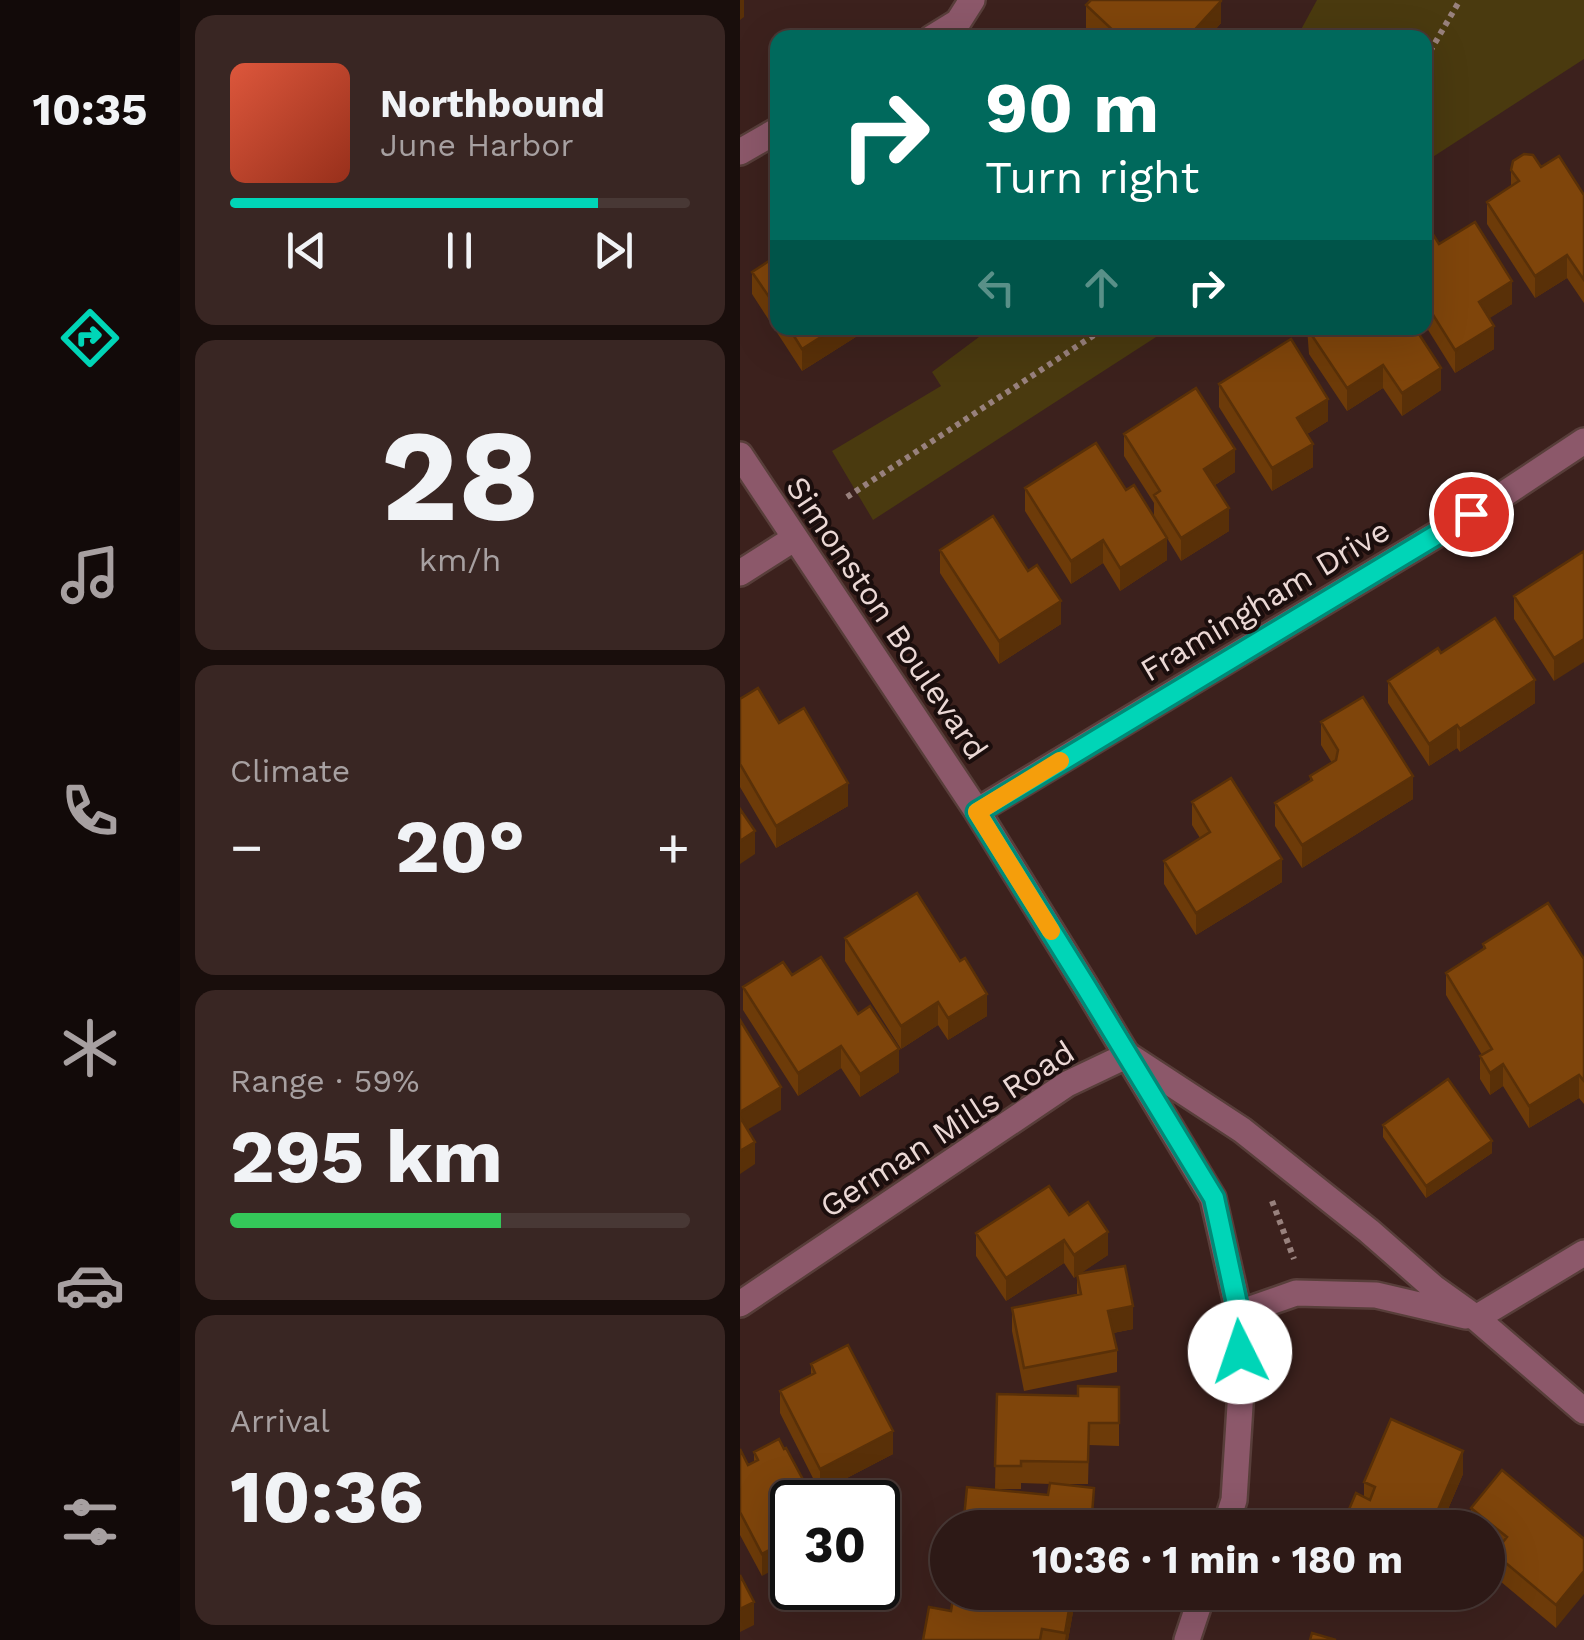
<!DOCTYPE html>
<html lang="en">
<head>
<meta charset="utf-8">
<style>
	body { margin:0; font-family:"Work Sans",sans-serif; background:#392623; color:#f1f3f6; height:100vh; display:flex; flex-direction:column; font-size:38px; white-space:nowrap }
	* { box-sizing:border-box; margin:0 }
	p { font-size:32px; color:#a7a0a1 }
	.icon { flex:none; width:55px; height:55px; fill:none; stroke:currentColor; stroke-width:2; stroke-linecap:round; stroke-linejoin:round }
	.map { position:relative; flex:1; overflow:hidden }
	.drawer { display:flex; flex-direction:column; gap:15px; padding:15px; background:#190e0c; width:560px }
	.drawer>* { flex:none }
	.banner { position:absolute; left:30px; top:30px; width:662px; height:305px; border-radius:20px; box-shadow:0 10px 40px #0002,0 0 0 2px #483835; background:#00695c; color:#fff; overflow:hidden }
	.speed { position:absolute; left:30px; top:1480px; display:flex; gap:20px; font-size:50px; font-weight:700; text-align:center }
	.speed>* { display:grid; place-content:center; width:130px; height:130px; border-radius:50%; background:#2d1916; box-shadow:0 10px 40px #0002,0 0 0 2px #483835; line-height:1 }
	.speed .limit { border:5px solid #111; border-radius:15px; background:#fff; color:#111 }
	.pin { position:absolute; display:grid; place-items:center; width:85px; height:85px; color:#fff; margin:-42px; border:5px solid #fff; border-radius:50%; box-shadow:0 2px 10px #0007 }
	.me { position:absolute; width:110px; margin:-55px; rotate:356deg; stroke-linejoin:round; filter:drop-shadow(0 0 8px #0008) }
	.turn { display:flex; align-items:center; gap:35px; height:210px; padding:0 50px; font-size:45px }
	.turn .icon { width:130px; height:130px; stroke-width:2.5 }
	.turn b { display:block; font-size:70px; line-height:85px }
	.lanes { display:flex; align-items:center; height:95px; padding:0 50px; background:#0003; justify-content:center; gap:50px; direction:ltr }
	.lanes .off { opacity:.35 }
	.big { font-size:75px; font-weight:700; line-height:1.1 }
	.drawer .tile { flex:1; display:flex; flex-direction:column; justify-content:center; gap:15px; min-width:0; padding:0 35px; border-radius:20px; background:#392623 }
	.drawer .dial { align-items:center; gap:0 }
	.dial b { font-size:130px; line-height:1 }
	.song { display:flex; align-items:center; gap:30px }
	.cover { width:120px; height:120px; border-radius:15px; background:linear-gradient(135deg,hsl(10 70% 55%),hsl(10 70% 35%)) }
	.played { height:10px; border-radius:5px; background:linear-gradient(90deg,#00d5b7 80%,#483835 80%) }
	.keys { display:flex; justify-content:space-around; direction:ltr }
	.heat { display:flex; justify-content:space-between; align-items:center; font-size:55px; direction:ltr }
	.charge { height:15px; border-radius:8px; background:linear-gradient(90deg,#34c759 59%,#483835 0) }
	.trip { position:absolute; left:190px; top:1510px; width:575px; height:100px; border-radius:50px; background:#2d1916; box-shadow:0 10px 40px #0002,0 0 0 2px #483835; font-weight:700; line-height:100px; text-align:center }
	main { display:flex; flex:1; min-height:0 }
	.menu { display:flex; flex-direction:column; width:180px; justify-content:space-around; align-items:center; background:#120a09; color:#a7a0a1 }
	.menu .icon { width:70px; height:70px }
	.menu .selected { color:#00d5b7 }
	.menu b { font-size:45px; color:#f1f3f6 }
	.map>svg:first-child { display:block }
	.green { fill:#4a3a0f }
	.lines { fill:none; stroke-linecap:round; stroke-linejoin:round }
	.minor-casing { stroke:#583e3a; stroke-width:30 }
	.path { stroke:#98817d; stroke-width:6; stroke-dasharray:5 5; stroke-linecap:butt }
	.minor { stroke:#8c586a; stroke-width:25 }
	.wall { fill:#6d3b09 }
	.shaded-wall { fill:#593008 }
	.building { fill:#7f450b; stroke:#593008; stroke-width:2.5 }
	.route-casing { stroke:#008a77; stroke-width:25 }
	.route { stroke:#00d5b7; stroke-width:18 }
	.slow { stroke:#f59e0b; stroke-width:18 }
	.labels { text-anchor:middle; dominant-baseline:central; stroke-width:8; stroke-linejoin:round; paint-order:stroke }
	.street-label { font-size:32px; fill:#ebd8d5; stroke:#1b0e0d }
</style>
</head>
<body>
<main>
<nav class="menu">
<b>10:35</b>
<svg class="icon selected" aria-label="directions" viewBox="0 0 24 24"><path d="M12 3l9 9-9 9-9-9zM9 14v-3h6M13 9l2 2-2 2"/></svg>
<svg class="icon" aria-label="music" viewBox="0 0 24 24"><path d="M9 18V5l10-2v13"/><circle cx="6" cy="18" r="3"/><circle cx="16" cy="16" r="3"/></svg>
<svg class="icon" aria-label="phone" viewBox="0 0 24 24"><path d="M5 4h4l2 5-3 2q2 4 5 5l2-3 5 2v4C11 20 4 13 5 4z"/></svg>
<svg class="icon" aria-label="climate" viewBox="0 0 24 24"><path d="M12 3v18M4 7l16 10M4 17L20 7"/></svg>
<svg class="icon" aria-label="car" viewBox="0 0 24 24"><path d="M5 17H2v-5l4-1 3-4h7l3 4 3 1v5h-3M9 17h6M6 11h13"/><circle cx="7" cy="17" r="2"/><circle cx="17" cy="17" r="2"/></svg>
<svg class="icon" aria-label="filters" viewBox="0 0 24 24"><path d="M4 7h16M4 17h16"/><circle cx="9" cy="7" r="2"/><circle cx="15" cy="17" r="2"/></svg>
</nav>
<section class="drawer">
<div class="tile">
<div class="song"><i class="cover"></i><div><b>Northbound</b><p>June Harbor</p></div></div>
<div class="played"></div>
<div class="keys"><svg class="icon" aria-label="previous" viewBox="0 0 24 24"><path d="M18 5L8 12l10 7zM5 5v14"/></svg><svg class="icon" aria-label="pause" viewBox="0 0 24 24"><path d="M8 5v14M16 5v14"/></svg><svg class="icon" aria-label="next" viewBox="0 0 24 24"><path d="M6 5l10 7-10 7zM19 5v14"/></svg></div>
</div>
<div class="tile dial"><b>28</b><p>km/h</p></div>
<div class="tile"><p>Climate</p>
<div class="heat"><a>−</a><b class="big">20°</b><a>+</a></div>
</div>
<div class="tile"><p>Range · 59%</p><b class="big">295 km</b><div class="charge"></div></div>
<div class="tile"><p>Arrival</p><b class="big">10:36</b></div>
</section>
<div class="map">
<svg width="844" height="1640" viewBox="0 0 844 1640">
	<rect width="100%" height="100%" fill="#3c211d"/>
	<path class="green" d="M577,0h267v59l-159,103v-124l-128,-1z
		M251,328h179l-297,192 -41,-69 109,-65 -9,-14z"/>
	<g class="lines">
		<g class="minor-casing">
			<path id="minor" d="M192,38l26,-16 14,-22
				M0,152l38,-22
				M0,455l237,356 109,176 127,211 26,115 2,77 -7,110 -9,28
				M0,573l55,-35
				M237,811l527,-317 80,-53
				M392,1058l110,72 127,101 65,57 42,30 108,93
				M0,1304l327,-220 61,-29
				M499,1313l57,-20 80,2 90,21
				M736,1318l108,-65
				M447,1640l16,-48"/>
		</g>
		<path class="path" d="M685,60l35,-60
			M107,497l258,-169
			M532,1201l22,58"/>
		<use href="#minor" class="minor"/>
	</g>
	<path class="wall" d="M346,5l135,18 -13,15h-111l-11,-10z
		M801,167l43,28v108l-17,-25 -32,20 -48,-74v-22l24,-16v-16z
		M685,230l14,14 73,60 -23,14 5,31 -39,24 -30,-48z
		M38,255v73h92l-68,43 -50,-77v-22z
		M567,328h108l26,62 -39,26 -19,-28 -36,23 -38,-57z
		M479,384l109,37 -21,13 6,33 -41,24 -53,-84z
		M384,434l111,38 -20,13 14,46 -48,30 -14,-23v22l-47,31 -17,-28 -32,21 -46,-73v-23l101,2 28,27v-14l-30,-47z
		M200,550l88,21 33,53 -62,40 -59,-91z
		M844,551l-30,130 -40,-62v-23z
		M701,653l94,50 -75,49 -3,-4 -28,18 -41,-63v-22z
		M0,699l39,24 69,83 -72,42 -36,-61z
		M581,722l92,77 -111,69 -27,-42v-23l35,-21v-6l22,-13 -11,-18z
		M452,802l90,80 -86,53 -32,-51v-23l36,-23 -8,-13z
		M105,938l142,78 -39,24 -10,-15 -37,24 -56,-88z
		M743,944l101,15v145l-5,-6 -50,30 -26,-42 -13,9 -10,-16v-23l2,-1 -36,-60v-22l37,-23z
		M52,975l66,39 41,58 -39,25 -19,-29 -43,28 -55,-86v-23z
		M643,1125l109,28 -66,45 -43,-61z
		M329,1215l39,40 -29,19 54,55 -20,4 4,17v22l-93,19 -12,-60v-23l65,-13v-20l-3,3 -10,-15 -58,38 -30,-45v-23z
		M71,1364l82,90 -73,38 -40,-79v-22l31,-16z
		M379,1387v59l-30,-1 -1,39h-33l39,27 -46,-16 2,-11 -29,-1v6h-26l2,-95 81,2z
		M39,1439l-17,137 -22,-41v-86l8,16 6,-3v-10z
		M723,1474l-23,54h-96v-7l20,-24v-15z
		M731,1508l113,31 -28,89 -62,-52v-23l2,-2 -8,-7v-16h-17z
		M211,1611l122,1 -5,28h-145z"/>
	<path class="shaded-wall" d="M0,0h4v17l-4,3z
		M481,1v22l-13,15h-21z
		M827,255v23l-32,20v-22z
		M772,281v23l-33,21v-23z
		M754,326v23l-39,24v-23z
		M95,328h35l-68,43v-22z
		M643,365v23l-36,23v-23z
		M701,368v22l-39,26v-23z
		M588,399v22l-31,19v-22z
		M573,444v23l-41,24v-23z
		M495,449v23l-31,20v-23z
		M489,508v23l-48,30v-23z
		M427,538v22l-47,31v-23z
		M363,540v23l-32,21v-23z
		M321,601v23l-62,40v-23z
		M844,639v23l-30,19v-23z
		M795,680v23l-75,49v-23z
		M717,725v23l-28,18v-22z
		M673,776v23l-111,69v-23z
		M108,783v23l-72,42v-22z
		M15,831v23l-15,10v-23z
		M542,859v23l-86,53v-22z
		M247,994v22l-39,24v-22z
		M198,1002v23l-37,24v-23z
		M101,1046v22l-43,28v-23z
		M159,1049v23l-39,25v-23z
		M763,1064v22l-13,9v-22z
		M839,1075v23l-50,30v-22z
		M41,1087v23l-41,24v-22z
		M752,1141v12l-66,45v-12z
		M15,1142v22l-15,10v-23z
		M368,1232v23l-34,23v-23z
		M324,1240v23l-58,38v-23z
		M393,1306v23l-25,5v-23z
		M153,1431v23l-73,38v-23z
		M723,1451v23l-23,54h-9z
		M52,1538v22l-30,16v-22z
		M844,1571v23l-28,34v-23z
		M333,1592v20l-5,28h-3z
		M14,1602v23l-14,7v-23z"/>
	<path class="building" d="M351,0h130v1l-34,37h-66l-35,-33z
		M784,154l9,1 8,12 18,-11 25,39v85l-17,-25 -32,21 -48,-74 32,-21 -8,-11 2,-9z
		M735,222l37,59 -33,21 15,24 -39,24 -30,-48v-72l4,-2 10,16z
		M38,255v55l-26,-38z
		M49,328h46l-33,21z
		M573,328h102l26,40 -39,25 -19,-28 -36,23 -38,-57 5,-2z
		M551,339l37,60 -31,19 16,26 -41,24 -53,-84z
		M456,388l39,61 -31,20 25,39 -48,30 -27,-43 6,-4 -36,-57z
		M356,443l30,47 8,-5 33,53 -47,30 -17,-28 -32,21 -46,-73z
		M253,516l35,55 9,-6 24,36 -62,40 -59,-91z
		M844,551v88l-30,19 -40,-62z
		M755,618l40,62 -75,49 -3,-4 -28,19 -41,-63 50,-33 3,5z
		M18,688l21,35 25,-15 44,75 -72,43 -36,-62v-65z
		M623,697l50,79 -111,69 -27,-42 37,-23 -2,-4 26,-16 2,-10 -17,-28z
		M491,778l51,81 -86,54 -32,-52 46,-29 -18,-30z
		M0,809l15,22 -15,10z
		M177,893l43,68 5,-3 22,36 -39,24 -10,-16 -37,24 -56,-88z
		M808,903l36,56v122l-5,-6 -50,31 -26,-42 -13,9 -10,-17 12,-7 -46,-76 39,-25 -2,-4z
		M81,957l37,57 12,-8 29,43 -39,25 -19,-28 -43,27 -55,-86 40,-25 9,13z
		M0,1020l41,67 -41,25z
		M708,1079l44,62 -66,45 -43,-61z
		M0,1117l15,25 -15,9z
		M309,1186l20,29 19,-13 20,30 -34,23 -10,-15 -58,38 -30,-45z
		M385,1266l8,40 -25,5 9,39 -93,18 -12,-60 69,-14 -4,-20z
		M108,1345l45,86 -73,38 -40,-78 35,-18 -4,-9z
		M338,1386l41,1v36h-30l-1,39 -67,-1v5h-26l2,-72 81,2z
		M651,1419l72,32 -32,75 3,2h-75l-15,-7 12,-28 14,7 5,-13 -11,-5z
		M39,1439l5,10 2,-1 29,54h-23v36l-30,16 -22,-42v-63l8,16 10,-5 -4,-8z
		M762,1470l82,69v32l-28,34 -62,-52 13,-16 -36,-29z
		M310,1483l44,5 -3,40h-128l4,-41 81,8z
		M0,1575l14,27 -14,7z
		M214,1592l45,8 2,-8h71l-7,41 -23,-4 -2,11h-117l6,-33 22,4z
		M572,1633l24,7h-26z"/>
	<g class="lines">
		<g class="route-casing">
			<path id="route" d="M500,1352l-1,-39 -25,-115 -128,-211 -109,-175 494,-298"/>
		</g>
		<use href="#route" class="route"/>
		<path class="slow" d="M311,931l-74,-119 83,-51"/>
	</g>
	<g class="labels">
		<g class="street-label">
			<text transform="translate(525 600) rotate(-31)">Framingham Drive</text>
			<text transform="translate(147 618) rotate(56)">Simonston Boulevard</text>
			<text transform="translate(207 1129) rotate(-33)">German Mills Road</text>
		</g>
	</g>
</svg>
<div class="speed"><div class="limit">30</div></div>
<div class="pin" style="left:731px;top:514px;background:#d93025"><svg class="icon" aria-label="arrive" viewBox="0 0 24 24"><path d="M6 21V4h12l-3 4 3 4H6"/></svg></div>
<svg class="me" style="left:500px;top:1352px" viewBox="-20 -20 40 40"><circle r="19" fill="#fff"/><path d="M0-13L10 11 0 6-10 11z" fill="#00d5b7"/></svg>
<div class="trip">10:36 · 1 min · 180 m</div>
<div class="banner">
<div class="turn"><svg class="icon" aria-label="right" viewBox="0 0 24 24"><path d="M7 20v-9h11M14 6l5 5-5 5"/></svg><div><b>90 m</b>Turn right</div></div>
<div class="lanes"><svg class="icon off" aria-label="left" viewBox="0 0 24 24"><path d="M17 20v-9H6M10 6l-5 5 5 5"/></svg><svg class="icon off" aria-label="ahead" viewBox="0 0 24 24"><path d="M12 20V5M6 11l6-6 6 6"/></svg><svg class="icon" aria-label="right" viewBox="0 0 24 24"><path d="M7 20v-9h11M14 6l5 5-5 5"/></svg></div>
</div>
</div>
</main>
</body>
</html>
